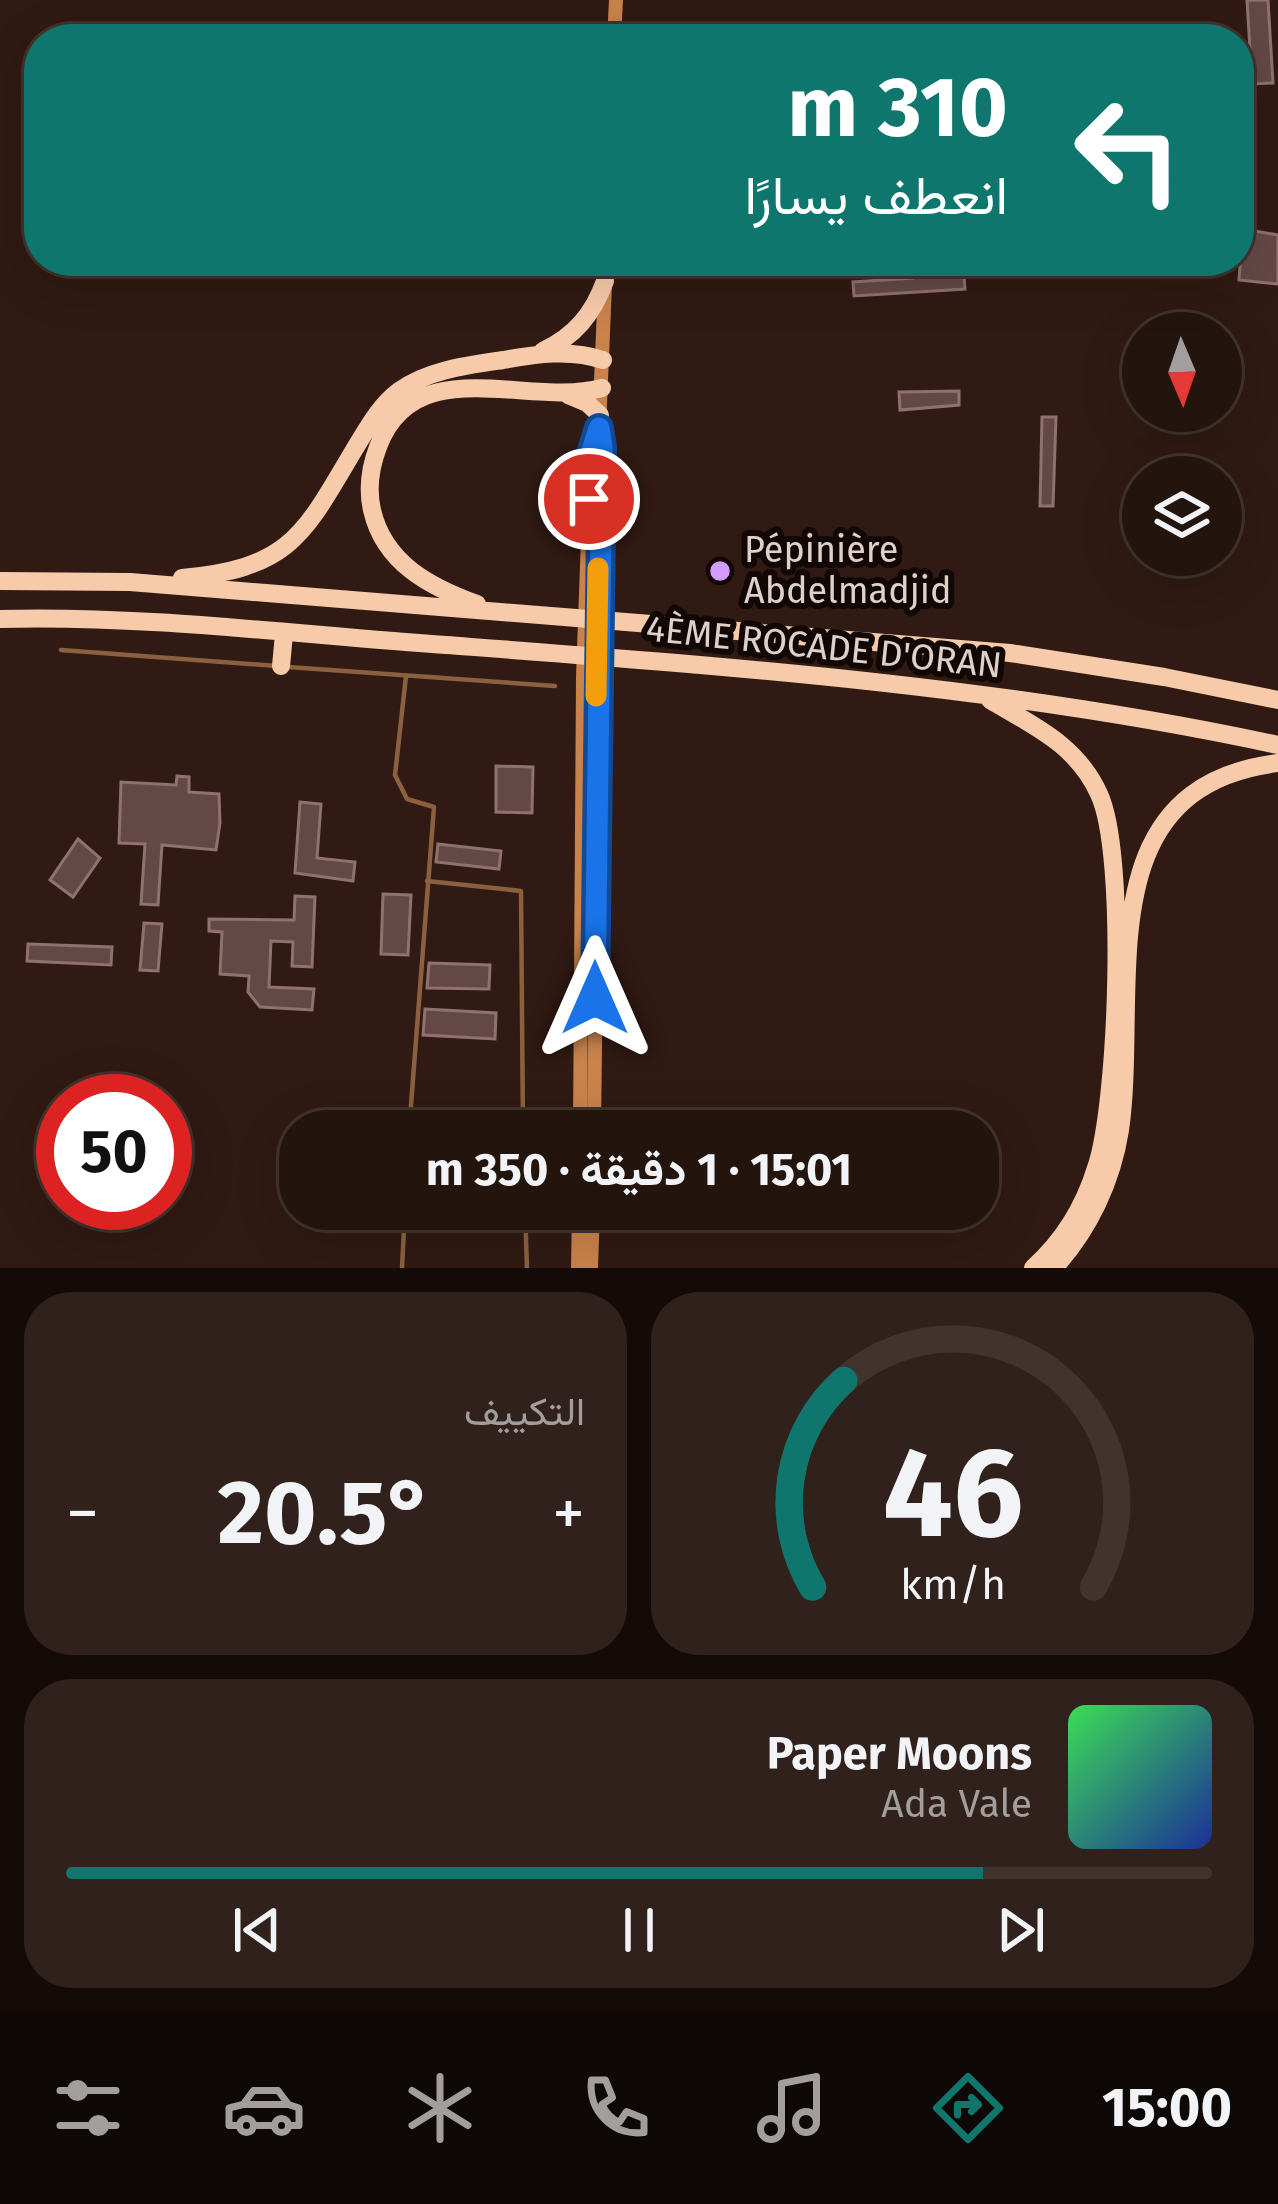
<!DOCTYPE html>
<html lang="ar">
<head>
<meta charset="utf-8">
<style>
	body { margin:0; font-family:"Fira Sans",Vazirmatn,sans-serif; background:#30211c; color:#f1f3f6; direction:rtl; height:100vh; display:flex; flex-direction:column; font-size:45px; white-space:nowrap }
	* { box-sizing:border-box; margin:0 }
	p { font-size:39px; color:#a39e9e }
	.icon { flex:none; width:66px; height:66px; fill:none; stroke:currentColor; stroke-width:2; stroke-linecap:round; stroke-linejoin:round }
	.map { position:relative; height:1268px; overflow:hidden; direction:ltr }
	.sheet { display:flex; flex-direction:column; gap:24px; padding:24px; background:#140b08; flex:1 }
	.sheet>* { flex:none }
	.guide { position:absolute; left:24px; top:24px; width:1230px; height:252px; border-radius:48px; box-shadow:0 12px 48px #0002,0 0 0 3px #41332e; direction:rtl; background:#0f766e; color:#fff; overflow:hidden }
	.needle { width:78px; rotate:178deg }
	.tools { position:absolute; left:1122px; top:312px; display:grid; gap:24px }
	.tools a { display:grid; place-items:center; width:120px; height:120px; border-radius:50%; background:#24140e; box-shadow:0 12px 48px #0002,0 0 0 3px #41332e; font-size:60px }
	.speed { position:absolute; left:36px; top:1074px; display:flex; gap:24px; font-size:60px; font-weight:700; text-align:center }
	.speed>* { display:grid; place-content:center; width:156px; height:156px; border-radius:50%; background:#24140e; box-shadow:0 12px 48px #0002,0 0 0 3px #41332e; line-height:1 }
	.speed .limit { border:18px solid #d22; background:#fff; color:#111 }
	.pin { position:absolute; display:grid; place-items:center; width:102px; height:102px; color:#fff; margin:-51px; border:6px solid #fff; border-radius:50%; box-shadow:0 3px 12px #0007 }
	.me { position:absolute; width:132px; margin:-66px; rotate:0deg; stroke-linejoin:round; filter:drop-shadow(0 0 9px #0008) }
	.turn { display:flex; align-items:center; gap:42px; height:252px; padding:0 48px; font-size:54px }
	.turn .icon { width:156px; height:156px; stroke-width:2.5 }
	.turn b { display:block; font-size:84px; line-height:102px }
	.big { font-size:90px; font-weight:700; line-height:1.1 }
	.sheet .tile { flex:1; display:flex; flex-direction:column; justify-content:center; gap:18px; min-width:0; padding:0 42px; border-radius:48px; background:#30211c }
	.sheet .dial { align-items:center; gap:0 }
	.dial svg { height:312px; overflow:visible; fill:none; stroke:#41332e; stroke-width:7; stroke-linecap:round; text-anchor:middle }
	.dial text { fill:#f1f3f6; stroke:none }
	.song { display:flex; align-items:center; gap:36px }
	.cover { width:144px; height:144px; border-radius:18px; background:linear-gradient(135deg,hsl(130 70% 55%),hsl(230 70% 35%)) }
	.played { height:12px; border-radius:6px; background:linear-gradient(90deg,#0f766e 80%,#41332e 80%) }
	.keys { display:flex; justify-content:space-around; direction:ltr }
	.heat { display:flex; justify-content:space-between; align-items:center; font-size:66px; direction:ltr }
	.sheet .tiles { flex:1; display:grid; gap:24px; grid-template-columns:1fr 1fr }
	.tile:last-child { grid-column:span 2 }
	.trip { position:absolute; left:279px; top:1110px; width:720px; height:120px; border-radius:48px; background:#24140e; box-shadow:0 12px 48px #0002,0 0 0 3px #41332e; font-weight:700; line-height:120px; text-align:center; direction:rtl }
	.dock { display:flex; height:192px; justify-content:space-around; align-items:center; background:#0e0806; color:#a39e9e }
	.dock .icon { width:84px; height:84px }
	.dock .current { color:#0f766e }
	.dock b { font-size:54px; color:#f1f3f6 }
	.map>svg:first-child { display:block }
	.building { fill:#644847; stroke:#8f716f; stroke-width:3 }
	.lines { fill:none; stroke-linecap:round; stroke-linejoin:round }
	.lane { stroke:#8c603e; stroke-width:4.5 }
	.secondary { stroke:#c9824a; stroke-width:14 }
	.highway { stroke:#f7caaa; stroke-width:18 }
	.route-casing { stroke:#114b97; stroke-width:30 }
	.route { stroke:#1a73e8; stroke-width:21 }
	.slow { stroke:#f59e0b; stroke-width:21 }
	.poi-dot { fill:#d19dfe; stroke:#110805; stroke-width:4.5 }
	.labels { text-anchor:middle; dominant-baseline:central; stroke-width:12; stroke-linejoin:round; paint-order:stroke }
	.poi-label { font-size:36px; fill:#e0d0cb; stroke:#110805; text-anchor:start }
	.street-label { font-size:36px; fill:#e0d0cb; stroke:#110805 }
</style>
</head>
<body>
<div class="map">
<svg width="1278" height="1268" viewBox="0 0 1278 1268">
	<rect width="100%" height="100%" fill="#301a13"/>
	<path class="building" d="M1247,0h21l5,83 -21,1z
		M1243,229l35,6v49l-39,-4z
		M920,261h43l2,28 -111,7 -1,-14 60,-4v-8l8,-1z
		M959,391v14l-59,5 -1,-18z
		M1042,417h14l-3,89h-13z
		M496,766l37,1 -1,46 -36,-1z
		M177,776l12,1v15l30,2 1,29 -4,27 -54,-5 -4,60 -17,-1 4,-60 -26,-1 2,-61 55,3z
		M300,802l21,2 -4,54 38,4 -2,19 -58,-8z
		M78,839l22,19 -27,39 -23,-17z
		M438,844l63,7 -2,18 -63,-7z
		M383,894l28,1 -3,60 -27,-1z
		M295,896l20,1 -3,70 -20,-1 1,-24 -22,-1 -2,46 45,2 -2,21 -52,-3 -12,-15 1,-16 -29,-2 2,-42 -13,-1v-12l85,1z
		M144,923l18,1 -4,47 -18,-1z
		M28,944l84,3 -1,18 -84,-4z
		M429,963l61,2 -1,24 -62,-1z
		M425,1009l71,4 -1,26 -72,-4z"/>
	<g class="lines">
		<path class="lane" d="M61,650l216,16
			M288,667l267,19
			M406,676l-11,99 12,24 27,8 -25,324
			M427,881l94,10 2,240
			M525,1209l2,59
			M402,1268l3,-59"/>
		<path class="secondary" d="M614,39l2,-39
			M580,1131l3,-454 8,-223 5,-21
			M594,1131l8,-684 -3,-19 7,-167
			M578,1268l1,-59
			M591,1268l2,-59"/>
		<path class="highway" d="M543,351c32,-15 50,-37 62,-70
			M568,395l19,8 13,12
			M182,578c108,-10 121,-42 172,-128 13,-21 25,-44 45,-59 28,-21 70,-26 104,-31 33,-6 68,-11 100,0
			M0,581l130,1 880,71 154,24 114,23
			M477,604c-47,-17 -93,-41 -105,-94 -5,-22 -2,-42 6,-63 36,-98 151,-39 224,-59
			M0,619c145,-4 300,16 446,26 278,21 559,41 832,100
			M281,666l3,-32
			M990,700c44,26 87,45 109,94 28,59 19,310 -3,374 -12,39 -33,73 -63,100
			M1054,1268c35,-38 58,-87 66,-138 20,-139 -37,-343 158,-367"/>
	</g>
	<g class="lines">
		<g class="route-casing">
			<path id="route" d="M589,499l2,-45 8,-26 3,19 -7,551"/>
		</g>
		<use href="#route" class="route"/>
		<path class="slow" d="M596,696l2,-128"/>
	</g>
	<circle class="poi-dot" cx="720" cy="571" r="12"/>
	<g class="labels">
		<g class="poi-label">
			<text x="744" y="550">Pépinière<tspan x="744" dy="41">Abdelmadjid</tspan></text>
		</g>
		<g class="street-label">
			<text transform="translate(824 647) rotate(6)">4ÈME ROCADE D'ORAN</text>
		</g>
	</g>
</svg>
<div class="tools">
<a><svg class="needle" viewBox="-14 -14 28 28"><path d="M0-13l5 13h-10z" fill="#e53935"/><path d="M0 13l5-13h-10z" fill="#a39e9e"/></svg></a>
<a><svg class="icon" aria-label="layers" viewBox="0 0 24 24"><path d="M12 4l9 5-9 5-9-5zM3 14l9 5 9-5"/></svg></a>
</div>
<div class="speed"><div class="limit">50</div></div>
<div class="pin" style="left:589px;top:499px;background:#d93025"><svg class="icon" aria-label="arrive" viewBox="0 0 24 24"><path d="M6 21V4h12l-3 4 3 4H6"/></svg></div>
<svg class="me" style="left:595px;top:998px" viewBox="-20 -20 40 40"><path d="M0-17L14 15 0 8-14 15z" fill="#1a73e8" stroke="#fff" stroke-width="4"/></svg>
<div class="trip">15:01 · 1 دقيقة · 350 m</div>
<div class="guide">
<div class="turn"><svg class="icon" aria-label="left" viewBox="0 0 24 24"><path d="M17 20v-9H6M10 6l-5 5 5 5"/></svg><div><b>310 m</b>انعطف يسارًا</div></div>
</div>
</div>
<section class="sheet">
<div class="tiles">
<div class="tile dial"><svg viewBox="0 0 100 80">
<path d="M14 69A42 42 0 1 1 86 69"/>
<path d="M14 69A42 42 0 0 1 22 16" stroke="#0f766e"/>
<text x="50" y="56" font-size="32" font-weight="700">46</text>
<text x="50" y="72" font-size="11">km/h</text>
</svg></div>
<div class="tile"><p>التكييف</p>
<div class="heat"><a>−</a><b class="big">20.5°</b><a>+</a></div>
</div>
<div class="tile">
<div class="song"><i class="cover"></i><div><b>Paper Moons</b><p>Ada Vale</p></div></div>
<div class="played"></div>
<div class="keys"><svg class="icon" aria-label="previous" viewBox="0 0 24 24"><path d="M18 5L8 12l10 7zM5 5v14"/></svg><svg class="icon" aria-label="pause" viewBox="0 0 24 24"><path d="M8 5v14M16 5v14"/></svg><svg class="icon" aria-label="next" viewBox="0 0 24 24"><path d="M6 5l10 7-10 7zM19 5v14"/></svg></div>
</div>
</div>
</section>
<nav class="dock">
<b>15:00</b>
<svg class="icon current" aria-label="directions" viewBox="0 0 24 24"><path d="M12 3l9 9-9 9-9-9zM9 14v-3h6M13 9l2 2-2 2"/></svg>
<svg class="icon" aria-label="music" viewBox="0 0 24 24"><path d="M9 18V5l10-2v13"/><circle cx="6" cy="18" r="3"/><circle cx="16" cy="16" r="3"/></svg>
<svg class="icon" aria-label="phone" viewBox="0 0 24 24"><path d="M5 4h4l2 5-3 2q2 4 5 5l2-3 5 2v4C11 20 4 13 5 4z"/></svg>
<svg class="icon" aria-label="climate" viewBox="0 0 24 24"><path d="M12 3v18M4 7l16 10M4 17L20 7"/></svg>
<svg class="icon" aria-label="car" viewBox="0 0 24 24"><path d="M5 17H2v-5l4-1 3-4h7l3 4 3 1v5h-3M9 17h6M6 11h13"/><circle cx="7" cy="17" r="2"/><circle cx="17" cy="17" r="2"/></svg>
<svg class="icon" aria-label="filters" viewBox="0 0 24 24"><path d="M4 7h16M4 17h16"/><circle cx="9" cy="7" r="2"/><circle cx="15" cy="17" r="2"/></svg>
</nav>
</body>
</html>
